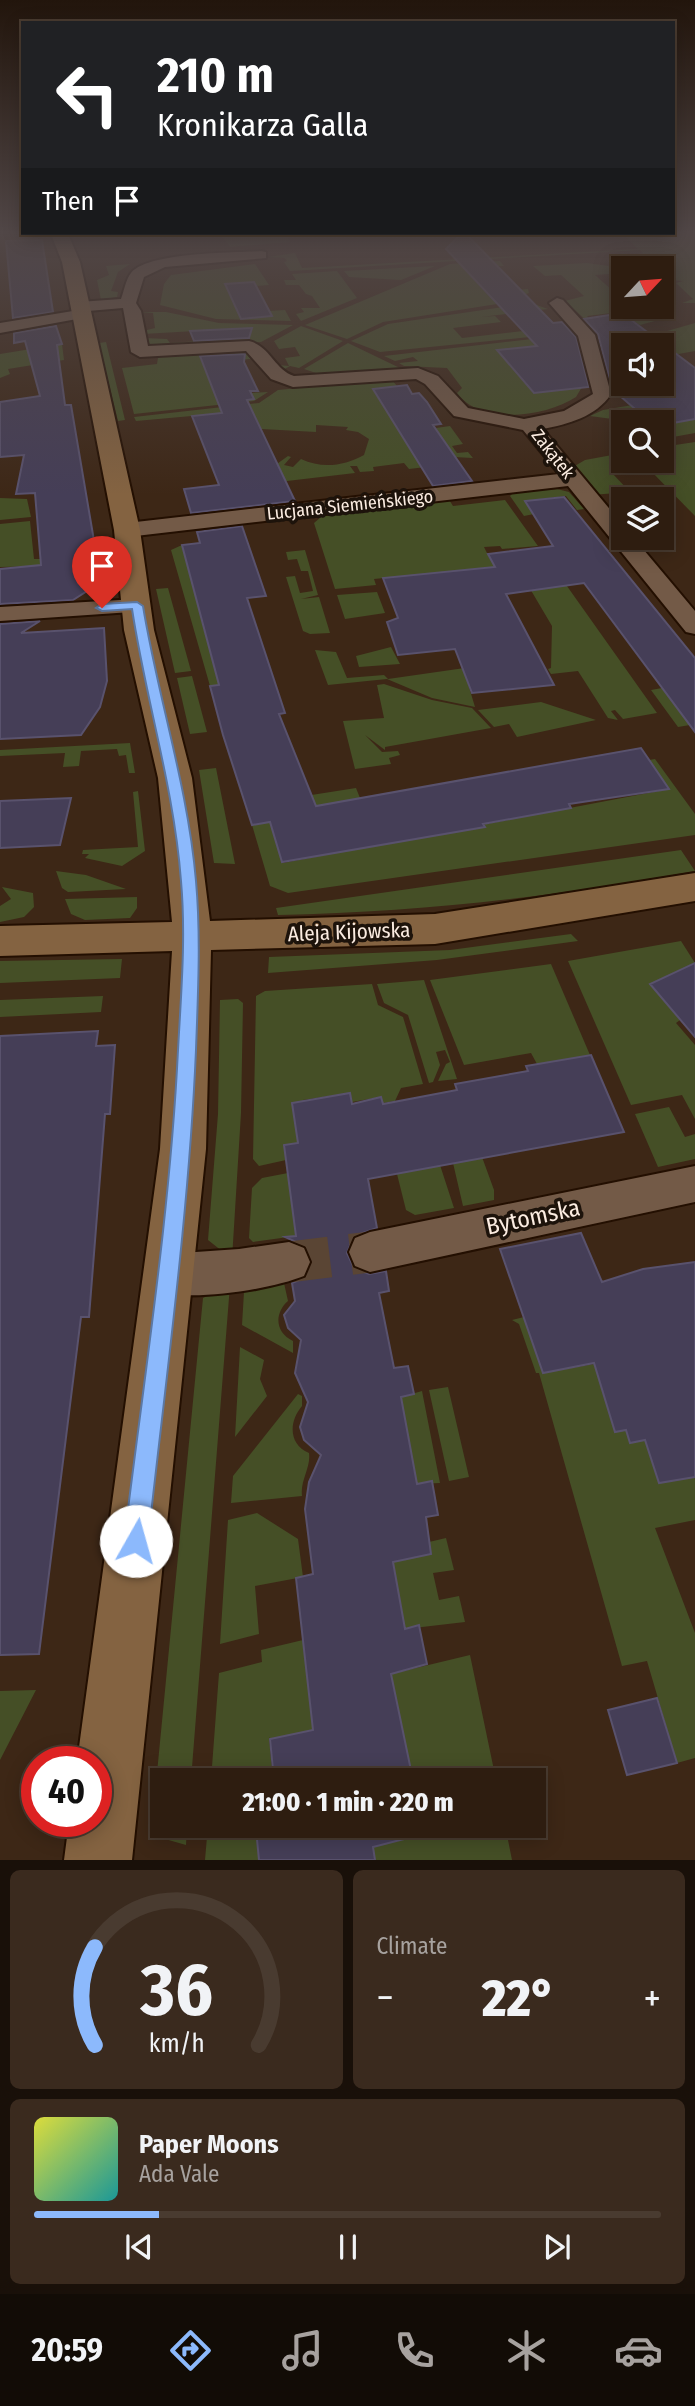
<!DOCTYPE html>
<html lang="en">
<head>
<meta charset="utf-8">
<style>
	body { margin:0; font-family:"Fira Sans Condensed",sans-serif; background:#3a2a1e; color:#f1f3f6; height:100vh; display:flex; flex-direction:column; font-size:26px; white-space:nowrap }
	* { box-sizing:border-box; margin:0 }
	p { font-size:23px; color:#a7a29f }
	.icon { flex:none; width:38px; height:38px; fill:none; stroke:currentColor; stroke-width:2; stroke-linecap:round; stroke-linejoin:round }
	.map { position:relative; height:1860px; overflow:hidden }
	.sheet { display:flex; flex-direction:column; gap:10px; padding:10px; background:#191009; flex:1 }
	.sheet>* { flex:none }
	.guide { position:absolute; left:21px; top:21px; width:654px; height:214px; border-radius:0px; box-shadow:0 4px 18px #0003,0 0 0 2px #493b30; background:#202124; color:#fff; overflow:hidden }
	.needle { width:46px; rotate:64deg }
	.controls { position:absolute; left:611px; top:256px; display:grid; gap:14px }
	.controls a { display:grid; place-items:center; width:63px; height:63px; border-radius:0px; background:#2e1d10; box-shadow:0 4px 18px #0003,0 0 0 2px #493b30; font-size:35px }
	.speed { position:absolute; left:21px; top:1746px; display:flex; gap:14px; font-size:35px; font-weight:700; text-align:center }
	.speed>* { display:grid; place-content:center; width:91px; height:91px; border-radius:50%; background:#2e1d10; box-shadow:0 4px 18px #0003,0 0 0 2px #493b30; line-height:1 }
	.speed .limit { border:10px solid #d22; background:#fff; color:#111 }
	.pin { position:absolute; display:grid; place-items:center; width:60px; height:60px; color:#fff; margin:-72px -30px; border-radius:50% 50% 50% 0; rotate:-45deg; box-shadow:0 0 7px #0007 }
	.pin .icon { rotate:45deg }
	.me { position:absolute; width:77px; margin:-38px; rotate:7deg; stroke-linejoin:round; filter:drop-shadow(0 0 5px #0008) }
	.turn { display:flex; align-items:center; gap:24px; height:147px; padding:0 21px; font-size:32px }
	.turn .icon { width:91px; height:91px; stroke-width:2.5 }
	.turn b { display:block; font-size:49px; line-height:60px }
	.then { display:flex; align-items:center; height:66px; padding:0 21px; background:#0003; gap:14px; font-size:26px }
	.big { font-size:52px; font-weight:800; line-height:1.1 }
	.sheet .card { flex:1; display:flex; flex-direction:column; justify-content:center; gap:10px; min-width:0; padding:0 24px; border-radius:10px; background:#3a2a1e }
	.sheet .dial { align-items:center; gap:0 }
	.dial svg { height:182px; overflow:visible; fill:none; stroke:#493b30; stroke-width:7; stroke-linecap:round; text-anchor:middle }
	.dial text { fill:#f1f3f6; stroke:none }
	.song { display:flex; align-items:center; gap:21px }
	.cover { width:84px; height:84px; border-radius:10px; background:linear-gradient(135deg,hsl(60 70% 55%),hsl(180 70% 35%)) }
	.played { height:7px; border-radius:4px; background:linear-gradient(90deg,#8cb9fc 20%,#493b30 20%) }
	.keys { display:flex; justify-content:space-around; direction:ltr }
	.heat { display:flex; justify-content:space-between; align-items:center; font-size:38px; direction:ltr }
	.sheet .tiles { flex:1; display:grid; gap:10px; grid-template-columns:1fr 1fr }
	.card:last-child { grid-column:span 2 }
	.trip { position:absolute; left:150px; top:1768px; width:396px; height:70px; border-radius:0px; background:#2e1d10; box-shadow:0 4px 18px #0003,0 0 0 2px #493b30; font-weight:800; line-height:70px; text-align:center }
	.tab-bar { display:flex; height:112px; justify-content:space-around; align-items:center; background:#120c06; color:#a7a29f }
	.tab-bar .icon { width:49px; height:49px }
	.tab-bar .active { color:#8cb9fc }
	.tab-bar b { font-size:32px; color:#f1f3f6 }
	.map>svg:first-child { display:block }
	.green { fill:#454f26 }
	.building { fill:#453e57; stroke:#59526d; stroke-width:2; fill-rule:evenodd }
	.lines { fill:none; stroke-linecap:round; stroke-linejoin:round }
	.street-tunnel { stroke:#5a4534; stroke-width:41; stroke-dasharray:41 21; stroke-linecap:butt }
	.street-casing { stroke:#230f01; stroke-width:4 }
	.secondary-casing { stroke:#230f01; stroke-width:4 }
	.street { fill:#735a47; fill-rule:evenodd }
	.secondary { fill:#846341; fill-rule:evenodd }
	.route { fill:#8cb9fc; stroke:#5b78a4; stroke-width:2 }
	.labels { text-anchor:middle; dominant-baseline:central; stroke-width:7; stroke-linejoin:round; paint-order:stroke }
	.far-street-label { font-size:18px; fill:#fbece1; stroke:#1d130b }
	.street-label { font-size:21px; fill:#fbece1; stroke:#1d130b }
	.near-street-label { font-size:24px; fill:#fbece1; stroke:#1d130b }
</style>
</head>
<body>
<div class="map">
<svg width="695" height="1860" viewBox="0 0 695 1860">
	<rect width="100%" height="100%" fill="#3d2716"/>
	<path class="green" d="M221,234h66l3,8 -60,5z
		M623,234h72v69h-13l11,-4 -17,-16 7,-2 -21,-2v-11h-23l-7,-7v-6l11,-2 -3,-3 -350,21 -6,-9 3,-1 -2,-3 -17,-1 27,-4 7,15 336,-19z
		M500,261l4,5h-43l29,31 28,-2 -3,-5 13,-1 1,4 -32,11 -114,18 -36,17 -42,-14 145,-61z
		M587,263l36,5v5l-28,2 28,25v6h39l2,-5 8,10 -10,8 -22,6 -21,-13 -32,4 5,6h-4l-23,-21 19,-5 -23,-21 -16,1 -12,-10z
		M130,264l-12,8 -7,19 7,1 -1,5 -16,3 -4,-20 12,-5 -3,-9z
		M255,264l14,21 -13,1 -2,-4 -29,2 16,34 30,-2 -2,-5 16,-1 6,11 -75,-2 -56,-14 4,-21 7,-9z
		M435,266l-34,14 -52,-3 -5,-6z
		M337,271l20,27 -56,23 -5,-7 8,-2 -3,-4h19l-8,-12 -6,-2 -7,-9h-13l-2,-5h12l-4,-6z
		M531,303l17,6 -67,8 14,-1 6,6 -48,6 9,10 104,-12 3,7 -189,19 -29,-11 37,-17z
		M140,312h26l53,11 74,2 -32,17 -108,6 -7,-2 -2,-8 23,1 3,4 44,-3 33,-8v-4l-104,6v-3l12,-3 -2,-15z
		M695,323v28l-33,6v-12l-19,-7z
		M301,326l42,15 -44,27 -9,-2 -7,4 -5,-5 11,1 -4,-8 15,-2 -5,-9 -16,2 -5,-8z
		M532,339l11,12 -10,1 -5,-5 -31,3 37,43 48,-6 -6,10c-31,20 -95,29 -119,-4l5,-5 -15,-20 -43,-2 -5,-3 19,-2 -5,-4 -18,4 -11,-5z
		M106,342l19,78 -7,1 -19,-78z
		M348,343l54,26 -94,9 8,-5 -12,-4z
		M62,344l2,16 -56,9 2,5 -10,4v-24z
		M237,350l9,3 5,6 -15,1 -2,-5 -33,4 17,44 35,-4 -2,-6 17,-1 -14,9 -120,13 -12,-46 35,-4 1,-6 7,-3z
		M391,379l6,7 -24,3 66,45 -3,-6 14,-2 13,18 -11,2 5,7 11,-1 5,6 -19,-1 -20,9 -25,3 -5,-6 -31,4 1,4 -14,1 -3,-6h-7l5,7 -85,10 -3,-12 21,-15 3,1 -7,8 9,2 8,-8c21,10 43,7 63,-4l5,-16 -11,-7 -12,-2 2,-3 -32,-2v7l-54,-3 -31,3 -6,-19 -89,8 -2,-4 125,-14 19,-13z
		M668,399l-21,20 -20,2 -37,-5 13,-6z
		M695,419v14l-33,6v-14z
		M695,442v74l-48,-49 -35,6 18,19 -39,3 -18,-28 12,-7 38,-7v7h39v-13z
		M557,489l12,3 15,17 -7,1 -11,-14 -41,5 9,13 -10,2 -14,-20 4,-4z
		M0,498l27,1 4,18 -31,3z
		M448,498l5,8 52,-6 33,46 -36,3 -2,-3 -16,1 6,12 15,-2 -2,-5 37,-4 117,165 -34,6 -8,-9 -4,1 7,9 -10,-2 -30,-47 -27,3 -3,-5 3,-1 1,-42 -36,-61 -142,14 2,6 -41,4 -21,-66 14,-12z
		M30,521l4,38h7l7,7 -48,1v-43z
		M182,545l37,140 -9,1 -39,-136z
		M305,550l13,45 -17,4 18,-2 11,36 -20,1 -7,-3 -17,-54 9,-1 5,17 13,-2 -5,-20h-7l-4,-12 -9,1 -2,-8z
		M168,588l23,83 -16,2 -19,-84z
		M377,592l8,21 -40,6 -8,-24z
		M391,647l9,17 -41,3 -3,-11z
		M315,650l21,2 11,26 37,-3 4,4 147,-21 -69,19 9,30 -43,-9 -45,-19 -59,6z
		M192,676l15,56 -17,2 -13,-56z
		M384,684l48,16 40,8 19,20 -106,19v3l-20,-15 17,17 16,-1 2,4 -11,3 2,6 -36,5 -12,-48 41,-3 -7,-33z
		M662,688l28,37 -12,2 -27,-37z
		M541,702l55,18 -79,17 -8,-13 -15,3 -16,-17z
		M130,743l5,30h-6l-3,-18 -7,1 -2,-7 -36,2 -2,15 -16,1 2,-14 -65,3v-6z
		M655,759l40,55v21l-407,58 -18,-7 -18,-61 18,-3 13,41 386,-74 -20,-29z
		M216,768l19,96 -21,-1 -15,-93z
		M356,788l4,10 -48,16 -7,-18z
		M138,791l7,60 -23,15 -37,-8 4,-4h-7l1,-4 55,-3 -5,-55z
		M681,850l14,21c-142,26 -273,41 -417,44l-2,-7z
		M56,871l30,4 40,14 -58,3 -6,-4z
		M2,887l31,6 1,14 -10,10 -24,5v-16l11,-7z
		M137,897v11l-7,10 -45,2 -14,-6 -6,-15z
		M571,934l7,7 -141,19 -169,13 1,-16 181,-7z
		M681,941l14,22 -45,21 30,36 -4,3 19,22v74l-13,-24 -51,10 -63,-144z
		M122,959l-2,19 -120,5v-22z
		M551,964l39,91 -53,9 -6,-11 -67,12 -34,-85z
		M424,980l33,99 -19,2 8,-17 4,-2 -5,-12 -9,2 4,13 -7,17 -4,1 -21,-68 -24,-12 -7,-19z
		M372,984l6,21 25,12 20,67 -22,4 -6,13 -12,2 -2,-6 -29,5 -2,-9 -47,7 -5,43 -12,17 -27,6 -6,-7 3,-163 9,-5z
		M103,996l-2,16 -101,5v-17z
		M238,999l5,4 -2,110 -9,146 -24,-19 10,-126 2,-114z
		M669,1107l16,30 10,-3v25l-37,8 -23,-53z
		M482,1157l12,33v10l-31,6 -10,-43z
		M440,1165l14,43 -39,7 -9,-5 -9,-36z
		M288,1173l8,63 -43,6 -4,-4 3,-50 10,-10z
		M284,1283l4,18c-14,12 -13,32 5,40v12l-51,-28 2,-33z
		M230,1285l-39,495h-28v45h24l-1,20 -35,-10 52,-537z
		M524,1317l19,56 51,-9 21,67 11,-1 4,13 15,-3 14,43 36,-6v43l-40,8 40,105v125l-18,5 -30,-102 -25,5 -83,-293h-3l-17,-49 -7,-4z
		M240,1347l24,13 -4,19 7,17 -32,41z
		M448,1387l21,90 -20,4 -20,-91z
		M422,1391l18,92 -23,1 -16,-87z
		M298,1394l4,2v10c-13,15 -14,38 7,47 2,15 -9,27 -7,43l-71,7 2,-27z
		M257,1513l41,26 5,38 -48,9 4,48 -39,10 8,-124z
		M446,1538l8,32 -21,3 6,27 20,-4 6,26 -60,7 -12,-67 37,-8 -1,-12z
		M303,1640l10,90 -43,9 -1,-2 4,43h-62l8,-107 43,-11 -1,-12z
		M470,1655l25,120 -19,5h-63l-22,-106z
		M36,1690l-36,70v-69z
		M208,1825h61l-10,35h-54z
		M465,1825h40l7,35h-137l-2,-13z"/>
	<path class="building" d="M461,234h5l87,89 9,-1 14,15 13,50 -55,6 -37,-43 40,-4 -91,-97z
		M42,240l11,72 -40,6 -7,-77z
		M254,282l18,34 -31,3 -16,-35z
		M622,313l73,55v51l-33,6v-3h-12l-38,-33 -14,-55 -14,-15zM623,345h39v38h-39z
		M56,326l6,18 -5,1 8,60h6l30,177 -28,18 -73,4v-35l41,-4 -6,-72 -19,1 8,-39 -24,2v-55l40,-6 -15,-55 -11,2v-10z
		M252,328l-3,10 -55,3 -4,-10z
		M245,354l-1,8 14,29h-8l4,8 -7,1 48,101 -104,12 -7,-24 35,-4 -27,-69 30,-3 -22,-57z
		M407,385l5,9 7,-1 8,9 14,22 -8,1 39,56 -39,5 -60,-97z
		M564,497l131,161v74l-111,-149 -78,11 48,91 -82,8 -17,-44 -57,6 -11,-33 11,-4 -15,-40 112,-11 -7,-13 65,-8 -28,-45z
		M242,526l24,70 -19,2 38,115 -6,1 37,92 325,-58 28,41 -100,15 2,4 -88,16 2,3 -203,35 -12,-40 -18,3 -29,-90 -13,-49 9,-1 -37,-140 18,-2 -3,-11z
		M40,621l-19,12 83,-5 3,53 -7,26 -19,28 -81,4v-115z
		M71,798l-11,47 -60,3v-47z
		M695,963v74l-45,-53z
		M98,1031l-2,15 19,-1 -5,69h-5l-16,203h-8l-42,337 -39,1v-619z
		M591,1055l33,77 -256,47 9,49 -23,8 -7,17 7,15 15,6 17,-3 3,20 -10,2 15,75 14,-2 6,28 -13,3 16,87 15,-3 6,34 -12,2 5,37 -38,8 12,67 14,-4 8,39 -36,10 22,106h-139l-4,-41 43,-9 -17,-152 17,-4 -8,-65 4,-27 12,-27 -17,-15 -4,-13 8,-25 -13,-29 6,-33 -13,-12 -4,-13 11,-14 -3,-18 14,-6 6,-14 -7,-17 -20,-9 11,-1 -12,-91 14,-2 -6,-40 58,-10 2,11 29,-7 2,7 74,-14 -2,-6 73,-13 -2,-5z
		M581,1233l21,49 41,-13 52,-7v215l-36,6 -14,-43 -15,3 -4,-13 -11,2 -21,-69 -51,10 -43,-124z
		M657,1698l20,65 -50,12 -19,-65z
		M269,1825h141l2,12 -39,10 2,13h-116l-3,-31z"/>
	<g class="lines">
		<path class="street-tunnel" d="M289,1262l81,-10"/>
		<g class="street-casing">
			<path id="street" d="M261,251l5,1v6l-101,9 -21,10 -8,26 5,8 7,35 101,-5c21,5 25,28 45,35l124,-8 20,8 30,32 56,11 40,-8 29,-17 -15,-58 -29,-33 8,-5 6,2 32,35 16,59c-15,23 -43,30 -68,35l80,96v12h10l62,74v23l-9,-2 -118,-146 -441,51 -8,-2 -3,-5 11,-7 432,-49 -36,-44 -69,-14 -29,-32 -9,-5 -123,8 -22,-8 -25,-28 -106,6 -9,-5 -8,-44 -35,3v6l-88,16v-10l73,-12 -2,-4 8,-5 42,-3c3,-8 5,-20 10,-26 16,-21 103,-20 130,-22z
				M137,599l9,2 3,5 -3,5 -146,10v-14z
				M695,1166v36l-325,70 -15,-6 -6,-14 6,-14 15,-6z
				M289,1242l15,6 6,14 -6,14c-35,14 -118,27 -152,14l-6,-15 6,-15 15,-6 72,-5z"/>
		</g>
		<g class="secondary-casing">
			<path id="secondary" d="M51,234h17l12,28 60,268 14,100 38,148 18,143 225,-7 260,-41v28l-260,43 -224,6 -5,199 -74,711h-68l5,-38h27v-60h-19l83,-613 12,-198 -172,5v-30l172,-4 -14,-144 -34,-148 -10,-100 -52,-268z"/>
		</g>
		<use href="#street" class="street"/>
		<use href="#secondary" class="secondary"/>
	</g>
	<linearGradient id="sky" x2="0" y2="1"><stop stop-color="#22150c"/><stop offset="0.47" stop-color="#514747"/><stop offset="1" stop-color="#514747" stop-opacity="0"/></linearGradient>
	<rect width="695" height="495" fill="url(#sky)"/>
	<path class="route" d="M137,602l6,4c15,92 45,181 53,275 5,56 2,113 0,169 -7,164 -30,327 -48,491l-4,8 -8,3 -9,-3 -3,-8c20,-164 46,-327 54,-491 3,-56 8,-113 3,-169 -7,-93 -35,-180 -49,-272l-30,2 -6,-3 6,-4z"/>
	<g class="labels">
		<g class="far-street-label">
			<text transform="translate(553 454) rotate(52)">Zakątek</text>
			<text transform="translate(350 505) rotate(-6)">Lucjana Siemieńskiego</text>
		</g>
		<g class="street-label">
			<text transform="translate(349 932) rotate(-2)">Aleja Kijowska</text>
		</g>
		<g class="near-street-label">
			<text transform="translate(533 1217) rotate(-12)">Bytomska</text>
		</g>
	</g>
</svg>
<div class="controls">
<a><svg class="needle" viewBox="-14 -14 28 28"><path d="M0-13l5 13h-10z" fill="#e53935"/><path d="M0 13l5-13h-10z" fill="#a7a29f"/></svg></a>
<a><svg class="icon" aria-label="sound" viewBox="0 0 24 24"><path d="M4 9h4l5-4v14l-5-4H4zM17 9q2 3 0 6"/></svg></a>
<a><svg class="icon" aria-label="search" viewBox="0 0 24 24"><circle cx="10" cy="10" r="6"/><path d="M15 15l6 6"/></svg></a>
<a><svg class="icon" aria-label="layers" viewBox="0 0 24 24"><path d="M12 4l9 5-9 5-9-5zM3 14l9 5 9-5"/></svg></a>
</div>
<div class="speed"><div class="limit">40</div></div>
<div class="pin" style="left:102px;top:608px;background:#d93025"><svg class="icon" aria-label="arrive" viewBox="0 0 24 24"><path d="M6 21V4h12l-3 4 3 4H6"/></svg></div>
<svg class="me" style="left:136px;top:1541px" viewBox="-20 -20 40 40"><circle r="19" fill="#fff"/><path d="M0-13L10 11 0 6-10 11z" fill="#8cb9fc"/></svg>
<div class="trip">21:00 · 1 min · 220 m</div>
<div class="guide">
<div class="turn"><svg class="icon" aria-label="left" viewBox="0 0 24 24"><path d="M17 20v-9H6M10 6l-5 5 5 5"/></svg><div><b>210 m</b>Kronikarza Galla</div></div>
<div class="then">Then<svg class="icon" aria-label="arrive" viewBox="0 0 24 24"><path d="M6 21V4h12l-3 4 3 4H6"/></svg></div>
</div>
</div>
<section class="sheet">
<div class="tiles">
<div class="card dial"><svg viewBox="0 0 100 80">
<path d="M14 69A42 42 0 1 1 86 69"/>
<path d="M14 69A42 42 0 0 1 14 26" stroke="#8cb9fc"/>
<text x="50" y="56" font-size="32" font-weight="700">36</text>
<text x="50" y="72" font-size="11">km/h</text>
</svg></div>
<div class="card"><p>Climate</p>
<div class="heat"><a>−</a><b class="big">22°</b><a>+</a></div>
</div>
<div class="card">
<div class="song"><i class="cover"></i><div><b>Paper Moons</b><p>Ada Vale</p></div></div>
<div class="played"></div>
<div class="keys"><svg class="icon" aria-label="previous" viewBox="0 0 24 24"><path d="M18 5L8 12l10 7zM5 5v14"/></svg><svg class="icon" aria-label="pause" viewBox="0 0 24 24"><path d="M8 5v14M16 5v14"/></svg><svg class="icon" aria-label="next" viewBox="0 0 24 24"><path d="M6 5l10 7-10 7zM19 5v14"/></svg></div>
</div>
</div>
</section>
<nav class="tab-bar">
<b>20:59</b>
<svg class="icon active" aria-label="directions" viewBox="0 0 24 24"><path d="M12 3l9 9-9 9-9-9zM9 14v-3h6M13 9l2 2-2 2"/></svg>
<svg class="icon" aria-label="music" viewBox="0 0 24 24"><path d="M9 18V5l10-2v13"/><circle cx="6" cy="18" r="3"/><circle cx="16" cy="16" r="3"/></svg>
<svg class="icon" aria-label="phone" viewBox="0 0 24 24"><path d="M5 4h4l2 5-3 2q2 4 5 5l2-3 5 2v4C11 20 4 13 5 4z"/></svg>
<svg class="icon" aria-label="climate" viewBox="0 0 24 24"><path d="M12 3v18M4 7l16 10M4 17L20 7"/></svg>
<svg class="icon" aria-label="car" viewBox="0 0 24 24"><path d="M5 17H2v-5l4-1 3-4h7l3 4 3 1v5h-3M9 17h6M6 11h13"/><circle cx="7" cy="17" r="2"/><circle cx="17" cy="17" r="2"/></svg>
</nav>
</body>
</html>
